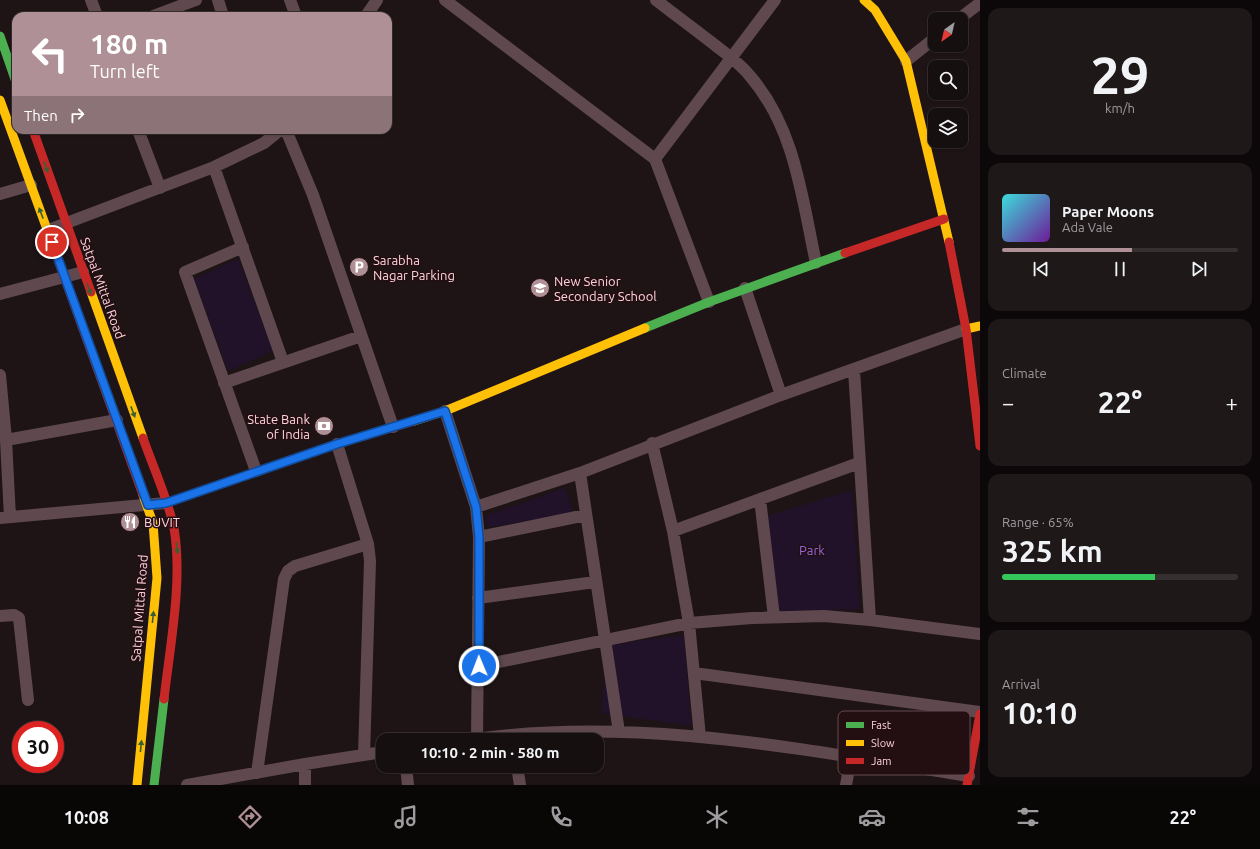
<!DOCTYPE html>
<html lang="en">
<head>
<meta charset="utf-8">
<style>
	body { margin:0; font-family:Ubuntu,sans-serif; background:#1f1819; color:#f1f3f6; height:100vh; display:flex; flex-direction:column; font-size:15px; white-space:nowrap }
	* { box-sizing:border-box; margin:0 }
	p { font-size:13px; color:#9e9c9f }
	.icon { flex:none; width:22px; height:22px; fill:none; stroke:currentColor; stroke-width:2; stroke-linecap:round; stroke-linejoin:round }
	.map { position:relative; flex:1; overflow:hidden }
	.drawer { display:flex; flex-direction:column; gap:8px; padding:8px; background:#0c0809; width:280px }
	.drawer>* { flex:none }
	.top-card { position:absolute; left:12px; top:12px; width:380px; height:122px; border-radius:12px; box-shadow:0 1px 3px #0004,0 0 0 1px #352f30; background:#b09097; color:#fff; overflow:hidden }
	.needle { width:26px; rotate:214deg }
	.controls { position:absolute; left:928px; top:12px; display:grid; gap:8px }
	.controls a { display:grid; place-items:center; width:40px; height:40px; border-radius:8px; background:#160f10; box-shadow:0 1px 3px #0004,0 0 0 1px #352f30; font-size:20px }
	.speed { position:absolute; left:12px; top:721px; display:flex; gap:8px; font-size:20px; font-weight:700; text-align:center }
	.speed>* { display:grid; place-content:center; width:52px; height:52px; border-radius:50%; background:#160f10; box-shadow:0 1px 3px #0004,0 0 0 1px #352f30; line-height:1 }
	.speed .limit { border:6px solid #d22; background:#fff; color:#111 }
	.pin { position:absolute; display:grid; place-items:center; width:34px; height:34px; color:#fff; margin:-17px; border:2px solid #fff; border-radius:50%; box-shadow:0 1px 4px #0007 }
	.me { position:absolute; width:44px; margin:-22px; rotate:359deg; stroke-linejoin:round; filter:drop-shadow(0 0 3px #0008) }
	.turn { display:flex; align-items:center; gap:14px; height:84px; padding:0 12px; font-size:18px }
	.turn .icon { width:52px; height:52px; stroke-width:2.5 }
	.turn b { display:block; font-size:28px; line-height:34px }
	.then { display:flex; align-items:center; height:38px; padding:0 12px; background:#0003; gap:8px; font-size:15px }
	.big { font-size:30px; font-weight:700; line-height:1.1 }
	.drawer .tile { flex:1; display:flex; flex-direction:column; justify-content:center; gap:6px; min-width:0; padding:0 14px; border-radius:12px; background:#1f1819 }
	.drawer .dial { align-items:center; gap:0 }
	.dial b { font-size:52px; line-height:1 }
	.song { display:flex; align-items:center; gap:12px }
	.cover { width:48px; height:48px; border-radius:6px; background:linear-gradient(135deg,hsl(180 70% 55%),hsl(280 70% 35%)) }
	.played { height:4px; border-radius:2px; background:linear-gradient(90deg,#b09097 55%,#352f30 55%) }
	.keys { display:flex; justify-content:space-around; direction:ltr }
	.heat { display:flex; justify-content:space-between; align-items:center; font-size:22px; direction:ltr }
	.charge { height:6px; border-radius:3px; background:linear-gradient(90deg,#34c759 65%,#352f30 0) }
	.trip { position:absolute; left:376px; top:733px; width:228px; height:40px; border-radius:12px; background:#160f10; box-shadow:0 1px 3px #0004,0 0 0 1px #352f30; font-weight:700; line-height:40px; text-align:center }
	.tabs { display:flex; height:64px; justify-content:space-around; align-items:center; background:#090606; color:#9e9c9f }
	.tabs .icon { width:28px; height:28px }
	.tabs .selected { color:#b09097 }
	.tabs b { font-size:18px; color:#f1f3f6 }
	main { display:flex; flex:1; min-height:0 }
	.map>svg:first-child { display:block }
	.green { fill:#21122a }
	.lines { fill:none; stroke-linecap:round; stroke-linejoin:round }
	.street { stroke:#5f494f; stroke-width:12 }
	.fast { stroke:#4caf50; stroke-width:9 }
	.slow { stroke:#ffc107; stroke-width:9 }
	.jam { stroke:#c62828; stroke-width:9 }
	.oneway { fill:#385f31 }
	.route-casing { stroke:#114b97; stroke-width:10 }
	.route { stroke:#1a73e8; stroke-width:7 }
	.labels { text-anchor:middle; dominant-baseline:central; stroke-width:3; stroke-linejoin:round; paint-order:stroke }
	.poi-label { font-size:13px; fill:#fed2dd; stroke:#230f12; text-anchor:start }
	.street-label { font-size:13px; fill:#fed2dd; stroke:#230f12 }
	.park-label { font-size:13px; fill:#9667de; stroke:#230f12 }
	.key { fill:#230f12; stroke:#654a4f; stroke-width:1 }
	.key-label { font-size:11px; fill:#fed2dd }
</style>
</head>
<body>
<main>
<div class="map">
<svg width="980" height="785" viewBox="0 0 980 785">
	<rect width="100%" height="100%" fill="#1e1416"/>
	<path class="green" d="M238,259l35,92 -45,20 -34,-92z
		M565,488l9,27 -86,12 -3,-11z
		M852,490l8,119 -86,2 -10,-94z
		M684,635l7,91 -89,-13 4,-68z"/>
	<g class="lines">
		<path class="street" d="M91,0l6,16
			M218,0l5,16
			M290,0l6,16
			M445,0l210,159 54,143
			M656,0c18,14 37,28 55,42 14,11 29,21 39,34 45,52 52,122 66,187
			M153,16l43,-16
			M366,16l11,-16
			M959,19l21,-16
			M906,61l29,-23
			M138,130l22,58
			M286,130l27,65 80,232
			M655,159l120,-159
			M214,167l69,195
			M0,194l31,-9
			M48,230l166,-63 50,-24 16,-13
			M243,247l-58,25 71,199
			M745,288l36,107
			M0,294l83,-22
			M854,370l16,250
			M0,375l6,65 4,77
			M224,383l137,-47
			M445,411l31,96 104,-34 201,-78 185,-66
			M6,440l111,-20
			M652,443l21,88 186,-68
			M337,444l31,100 2,17 -6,194
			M580,473l39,259
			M760,499l14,118
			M476,507l3,30 -2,202
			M0,518l166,-15
			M673,531l16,92 11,114
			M479,537l107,-22
			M478,598l117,-16
			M0,616l14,-1 5,3 9,82
			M479,666l210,-43 63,-5 72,-2 46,4 110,14
			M694,673l286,39
			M468,740c167,-25 337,10 501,36
			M305,764v21
			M406,766l2,19
			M517,766l3,19
			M257,773l27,-194 4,-8 7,-5 73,-22
			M187,785l118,-21 78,-12
			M846,785l5,-27"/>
		<path class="fast" d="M0,36l16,46
			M645,328l64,-26 136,-49
			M154,785l10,-86"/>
		<path class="slow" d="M864,0l11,10 31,51 43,181
			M0,100l52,143
			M91,292l52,146
			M966,329l14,-3
			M414,421l31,-10 200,-83
			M137,785l20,-207 -4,-55 -10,-28"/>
		<path class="jam" d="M33,130l58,162
			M949,242l17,87 14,117
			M52,243l91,252
			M845,253l99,-34
			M143,438c10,29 25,61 31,90 9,53 -4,117 -10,171
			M166,503l171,-59 77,-23
			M967,785l13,-71"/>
	</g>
	<defs><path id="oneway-solid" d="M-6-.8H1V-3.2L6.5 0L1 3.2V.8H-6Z"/></defs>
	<g class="oneway">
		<use href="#oneway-solid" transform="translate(46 167) rotate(71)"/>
		<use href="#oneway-solid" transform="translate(41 213) rotate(-111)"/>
		<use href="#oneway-solid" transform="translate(89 289) rotate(70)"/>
		<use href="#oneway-solid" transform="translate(133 412) rotate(70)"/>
		<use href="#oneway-solid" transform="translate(177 548) rotate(85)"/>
		<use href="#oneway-solid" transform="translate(153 617) rotate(-84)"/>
		<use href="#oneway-solid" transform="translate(141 746) rotate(-84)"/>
	</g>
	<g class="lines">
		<g class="route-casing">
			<path id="route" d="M52,242l96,263 18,-2 171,-59 108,-33 31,96 3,30v129"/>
		</g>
		<use href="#route" class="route"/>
	</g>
	<defs>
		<g id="parking-disc" transform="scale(1)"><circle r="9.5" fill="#b09097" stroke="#230f12"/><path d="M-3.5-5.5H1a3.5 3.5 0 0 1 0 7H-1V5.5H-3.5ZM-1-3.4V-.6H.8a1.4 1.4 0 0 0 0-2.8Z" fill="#fff"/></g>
		<g id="school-disc" transform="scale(1)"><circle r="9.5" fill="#b09097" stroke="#230f12"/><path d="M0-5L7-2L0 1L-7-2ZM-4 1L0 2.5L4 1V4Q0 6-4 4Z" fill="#fff"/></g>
		<g id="bank-disc" transform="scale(1)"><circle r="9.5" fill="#b09097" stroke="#230f12"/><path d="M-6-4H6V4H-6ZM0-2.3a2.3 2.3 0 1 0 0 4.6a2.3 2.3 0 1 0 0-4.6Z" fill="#fff"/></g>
		<g id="restaurant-disc" transform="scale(1)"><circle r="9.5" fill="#b09097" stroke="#230f12"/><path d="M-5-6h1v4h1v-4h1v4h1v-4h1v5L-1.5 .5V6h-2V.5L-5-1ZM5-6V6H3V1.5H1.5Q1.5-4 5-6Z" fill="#fff"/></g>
	</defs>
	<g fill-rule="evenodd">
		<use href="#parking-disc" x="359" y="267"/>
		<use href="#school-disc" x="540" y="288"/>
		<use href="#bank-disc" x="324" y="426"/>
		<use href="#restaurant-disc" x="130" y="522"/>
	</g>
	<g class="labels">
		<g class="poi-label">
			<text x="373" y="260">Sarabha<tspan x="373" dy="15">Nagar Parking</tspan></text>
			<text x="554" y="281">New Senior<tspan x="554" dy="15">Secondary School</tspan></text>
			<text x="310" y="419" text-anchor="end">State Bank<tspan x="310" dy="15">of India</tspan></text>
			<text x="144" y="522">BUVIT</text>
		</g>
		<g class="street-label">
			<text transform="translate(103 288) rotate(70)">Satpal Mittal Road</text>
			<text transform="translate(139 608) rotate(-86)">Satpal Mittal Road</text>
		</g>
		<g class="park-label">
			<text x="812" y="550">Park</text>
		</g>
	</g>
	<rect x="838" y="711" width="132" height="64" rx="6" class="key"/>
	<rect x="846" y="722" width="18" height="6" fill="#4caf50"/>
	<rect x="846" y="740" width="18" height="6" fill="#ffc107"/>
	<rect x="846" y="758" width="18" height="6" fill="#c62828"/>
	<g class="key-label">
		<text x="871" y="729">Fast</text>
		<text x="871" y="747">Slow</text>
		<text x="871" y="765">Jam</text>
	</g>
</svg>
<div class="controls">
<a><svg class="needle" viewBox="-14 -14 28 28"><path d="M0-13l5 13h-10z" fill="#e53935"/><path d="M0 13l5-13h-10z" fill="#9e9c9f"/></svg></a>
<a><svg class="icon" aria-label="search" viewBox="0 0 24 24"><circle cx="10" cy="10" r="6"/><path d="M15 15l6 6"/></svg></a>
<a><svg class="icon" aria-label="layers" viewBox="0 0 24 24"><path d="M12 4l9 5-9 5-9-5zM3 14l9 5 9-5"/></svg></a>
</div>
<div class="speed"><div class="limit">30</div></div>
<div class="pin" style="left:52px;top:242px;background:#d93025"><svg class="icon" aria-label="arrive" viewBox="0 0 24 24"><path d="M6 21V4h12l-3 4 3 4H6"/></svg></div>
<svg class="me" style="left:479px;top:666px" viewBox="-20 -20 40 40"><circle r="17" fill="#1a73e8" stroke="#fff" stroke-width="3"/><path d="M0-11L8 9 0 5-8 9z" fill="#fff"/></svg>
<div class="trip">10:10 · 2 min · 580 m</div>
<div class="top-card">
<div class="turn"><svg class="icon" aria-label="left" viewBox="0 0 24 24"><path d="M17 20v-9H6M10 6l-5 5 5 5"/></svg><div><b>180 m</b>Turn left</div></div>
<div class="then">Then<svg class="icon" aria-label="right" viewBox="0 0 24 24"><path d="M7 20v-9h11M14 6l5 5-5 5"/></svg></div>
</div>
</div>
<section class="drawer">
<div class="tile dial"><b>29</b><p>km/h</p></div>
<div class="tile">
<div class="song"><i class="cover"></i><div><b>Paper Moons</b><p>Ada Vale</p></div></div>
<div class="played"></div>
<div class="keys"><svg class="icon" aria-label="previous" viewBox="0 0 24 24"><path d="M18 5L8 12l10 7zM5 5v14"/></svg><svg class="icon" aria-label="pause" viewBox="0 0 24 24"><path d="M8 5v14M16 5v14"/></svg><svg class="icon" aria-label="next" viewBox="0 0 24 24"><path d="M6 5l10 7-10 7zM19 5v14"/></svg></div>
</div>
<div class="tile"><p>Climate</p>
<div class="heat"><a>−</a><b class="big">22°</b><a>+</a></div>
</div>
<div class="tile"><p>Range · 65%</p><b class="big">325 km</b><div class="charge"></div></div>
<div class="tile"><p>Arrival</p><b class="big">10:10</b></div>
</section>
</main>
<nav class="tabs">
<b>10:08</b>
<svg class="icon selected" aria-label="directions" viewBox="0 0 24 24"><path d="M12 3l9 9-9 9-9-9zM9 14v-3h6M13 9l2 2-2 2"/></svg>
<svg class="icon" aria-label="music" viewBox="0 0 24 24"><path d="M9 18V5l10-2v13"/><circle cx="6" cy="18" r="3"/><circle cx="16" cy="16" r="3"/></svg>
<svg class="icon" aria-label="phone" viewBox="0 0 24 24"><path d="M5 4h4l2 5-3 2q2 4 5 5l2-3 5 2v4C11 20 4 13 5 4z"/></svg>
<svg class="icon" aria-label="climate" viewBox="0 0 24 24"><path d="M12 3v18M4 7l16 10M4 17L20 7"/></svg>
<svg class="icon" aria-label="car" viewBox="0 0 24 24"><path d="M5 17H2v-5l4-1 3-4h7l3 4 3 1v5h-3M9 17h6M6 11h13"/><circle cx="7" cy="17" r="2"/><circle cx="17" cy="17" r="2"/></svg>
<svg class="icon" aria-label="filters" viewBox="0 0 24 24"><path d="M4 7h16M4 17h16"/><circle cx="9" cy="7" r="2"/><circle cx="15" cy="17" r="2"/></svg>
<b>22°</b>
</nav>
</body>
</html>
